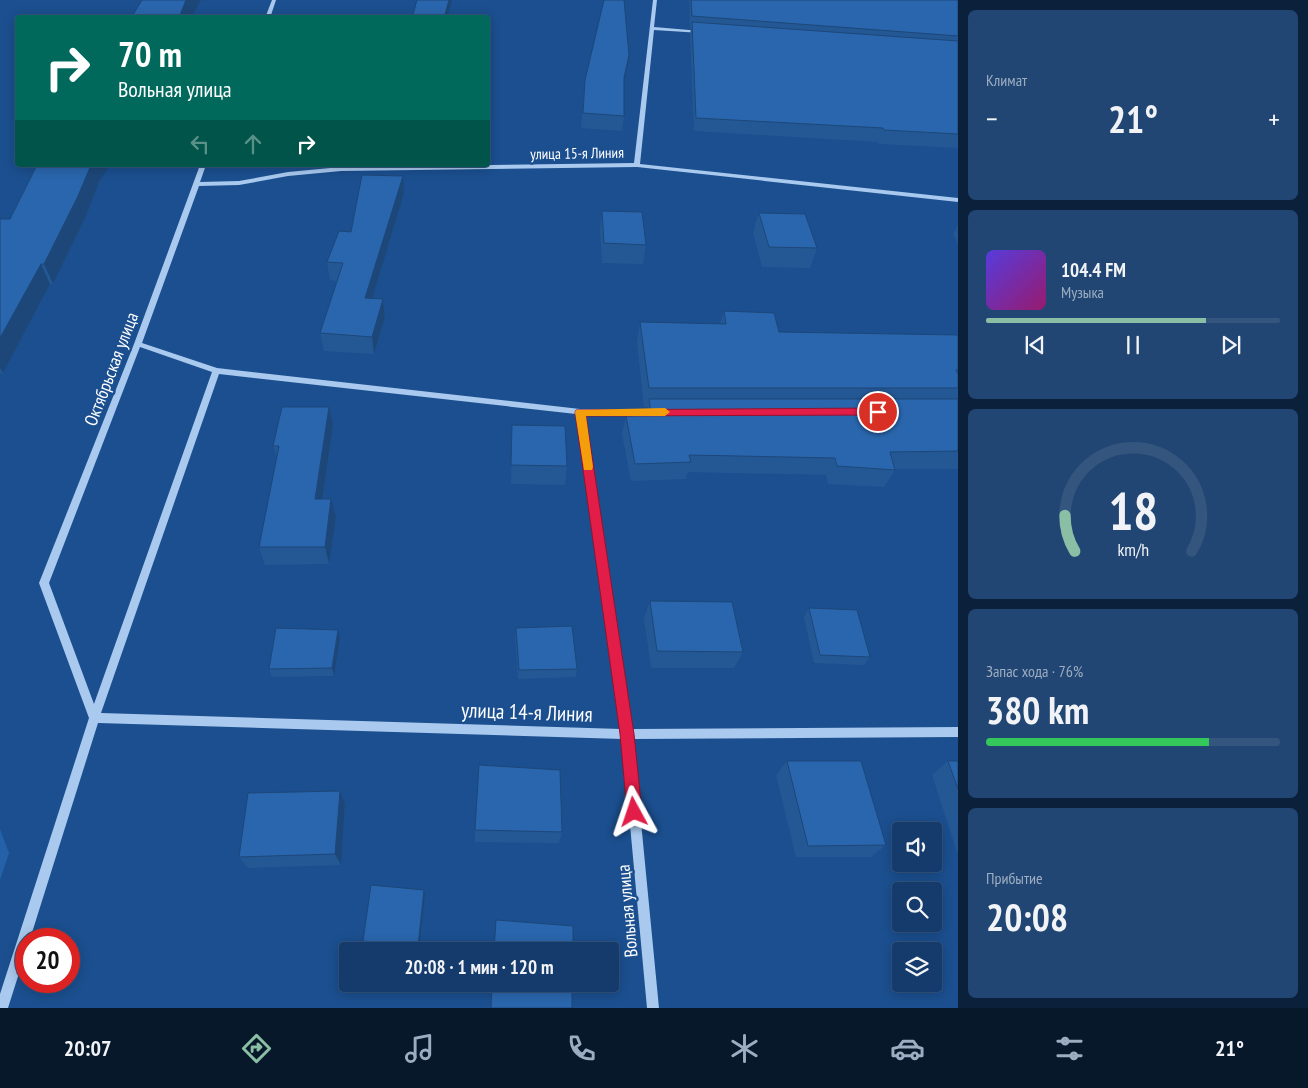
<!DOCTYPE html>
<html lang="ru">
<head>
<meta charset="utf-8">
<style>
	body { margin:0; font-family:"PT Sans Narrow",sans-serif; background:#214673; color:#f1f3f6; height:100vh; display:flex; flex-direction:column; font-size:19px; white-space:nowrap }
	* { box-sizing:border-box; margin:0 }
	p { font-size:16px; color:#9dadc1 }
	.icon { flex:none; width:28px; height:28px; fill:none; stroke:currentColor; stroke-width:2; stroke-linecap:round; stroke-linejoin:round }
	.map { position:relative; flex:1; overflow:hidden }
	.drawer { display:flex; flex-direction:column; gap:10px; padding:10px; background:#0b203b; width:350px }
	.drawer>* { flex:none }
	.banner { position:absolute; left:15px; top:15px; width:475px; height:152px; border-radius:5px; box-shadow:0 2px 12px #0003,0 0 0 1px #33557e; background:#00695c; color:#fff; overflow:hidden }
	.fabs { position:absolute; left:892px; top:822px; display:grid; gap:10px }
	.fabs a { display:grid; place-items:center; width:50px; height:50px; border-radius:5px; background:#143b6b; box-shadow:0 2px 12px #0003,0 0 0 1px #33557e; font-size:25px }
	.speed { position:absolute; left:15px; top:928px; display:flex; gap:10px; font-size:25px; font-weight:700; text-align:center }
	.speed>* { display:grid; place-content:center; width:65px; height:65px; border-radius:50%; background:#143b6b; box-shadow:0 2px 12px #0003,0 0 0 1px #33557e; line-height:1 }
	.speed .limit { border:8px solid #d22; background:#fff; color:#111 }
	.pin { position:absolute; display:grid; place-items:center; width:42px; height:42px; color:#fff; margin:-21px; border:2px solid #fff; border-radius:50%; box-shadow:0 1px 5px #0007 }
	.me { position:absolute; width:55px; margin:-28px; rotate:355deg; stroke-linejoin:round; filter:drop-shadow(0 0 4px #0008) }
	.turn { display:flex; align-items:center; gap:18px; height:105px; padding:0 20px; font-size:22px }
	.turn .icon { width:65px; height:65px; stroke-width:2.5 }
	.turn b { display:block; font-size:35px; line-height:42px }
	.lanes { display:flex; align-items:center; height:48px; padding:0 20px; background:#0003; justify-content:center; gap:25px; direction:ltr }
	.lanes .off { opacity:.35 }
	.big { font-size:38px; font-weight:700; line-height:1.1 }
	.drawer .card { flex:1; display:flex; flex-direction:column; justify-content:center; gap:8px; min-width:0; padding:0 18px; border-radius:8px; background:#214673 }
	.drawer .dial { align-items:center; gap:0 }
	.dial svg { height:130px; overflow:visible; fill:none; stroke:#33557e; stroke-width:7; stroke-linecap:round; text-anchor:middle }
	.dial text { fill:#f1f3f6; stroke:none }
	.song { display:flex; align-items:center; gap:15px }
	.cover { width:60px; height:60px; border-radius:8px; background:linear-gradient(135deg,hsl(250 70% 55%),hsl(320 70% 35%)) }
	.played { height:5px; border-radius:2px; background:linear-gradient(90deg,#8abfa5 75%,#33557e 75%) }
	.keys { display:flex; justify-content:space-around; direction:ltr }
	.heat { display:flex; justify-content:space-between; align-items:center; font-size:28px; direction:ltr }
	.charge { height:8px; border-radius:4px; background:linear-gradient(90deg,#34c759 76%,#33557e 0) }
	.trip { position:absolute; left:339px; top:942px; width:280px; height:50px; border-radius:5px; background:#143b6b; box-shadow:0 2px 12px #0003,0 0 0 1px #33557e; font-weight:700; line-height:50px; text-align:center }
	.tabs { display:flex; height:80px; justify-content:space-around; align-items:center; background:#08182b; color:#9dadc1 }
	.tabs .icon { width:35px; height:35px }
	.tabs .active { color:#8abfa5 }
	.tabs b { font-size:22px; color:#f1f3f6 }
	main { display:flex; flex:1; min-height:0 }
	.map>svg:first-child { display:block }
	.green { fill:#2461a8 }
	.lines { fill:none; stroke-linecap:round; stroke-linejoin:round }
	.minor { fill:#a9c9ee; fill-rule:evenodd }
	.wall { fill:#245895 }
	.shaded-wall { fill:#1d4779 }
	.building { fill:#2a66ad; stroke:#1d4779 }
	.route { fill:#e11d48; stroke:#92132f }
	.slow { fill:#f59e0b }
	.labels { text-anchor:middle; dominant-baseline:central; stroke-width:5; stroke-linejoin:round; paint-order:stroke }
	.far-street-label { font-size:15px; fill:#fff; stroke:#1b4f8f }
	.street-label { font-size:18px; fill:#fff; stroke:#1b4f8f }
	.near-street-label { font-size:21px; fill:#fff; stroke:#1b4f8f }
</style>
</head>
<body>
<main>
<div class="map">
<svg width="958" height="1008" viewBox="0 0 958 1008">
	<rect width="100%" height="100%" fill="#1b4f8f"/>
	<path class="green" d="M0,829l9,24 -9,27z"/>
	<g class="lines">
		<path class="minor" d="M272,0h4l-6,18h-5z
			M653,0h4l-3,27 47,4 2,1 -2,1 -47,-3 -14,134 318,34v4l-321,-35 -296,4 -53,5 -49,9 -40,1 -57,157 75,25 363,41 81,1 1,2 -1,2 -3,1h-74l48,314 326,-2v10l-325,2 26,269h-12l-25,-269 -524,-16 -68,216h-4v12l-18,57h-8v-14l89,-276 -50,-135 95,-239 66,-179h6l-6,17 39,-1 49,-9 53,-5 293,-4zM140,347l72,25 -118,332 -45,-121zM219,374l357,40 45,315 -520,-16z"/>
	</g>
	<path class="wall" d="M142,0h59l-10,18h-60z
		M689,0h269v148l-79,-4 -1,-2 -184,-11 -4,-97 1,-6h-1z
		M627,69l-3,14v33l-2,15 -41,-3 4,-48z
		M100,180l-14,36 -33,68h-3l-47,89h-3v-154h10z
		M404,193l-32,106h11l2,18 -11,37 -50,-3 -4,-18 18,-52 -8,-1 -3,-18 24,-30z
		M602,211l44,34 -3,19 -41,-1 -2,-33z
		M759,213l58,35 -7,20 -48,-1 -9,-35z
		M958,225v19l-5,-10z
		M724,311l55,21 179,3v63l-1,1h1v70h-63v1l-11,17 -56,-3 -2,-9 -138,-3 -2,7 -55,2 -9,-47 4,-18 20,-1 2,-8h-4l-7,-65 3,-20 80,2z
		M512,425l55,41 -2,19 -54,-1z
		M333,426l-10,73 13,18 -7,47 -64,1 -6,-18 18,-90 -4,-11z
		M650,601l93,51 -9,16h-83l-7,-50z
		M809,608l61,49 -6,8 -50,-2 -10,-46z
		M516,628l61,41 -1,8 -58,2 -3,-43z
		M340,638l-6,38 -62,1 -3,-8z
		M787,761l99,84 -15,12h-75l-20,-82z
		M948,761h10v91h-1l-25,-77z
		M345,804l-4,61 -93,3 -9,-11z
		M475,830l87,2 -3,11 -84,-1z
		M425,895l-6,55 -54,-4 -2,-5z"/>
	<path class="shaded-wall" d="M186,0h15l-10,18h-11v-3z
		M449,0h3l-5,18h-3z
		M629,55l-2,14 -5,23 2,-14z
		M91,165h19l-10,15 -14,36 -33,68 -9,-20z
		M403,176l1,17 -37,123 -2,-18z
		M41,264l9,20 -47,89 -3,-5v-30z
		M383,299l2,18 -11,37 -2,-17z
		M329,407l4,19 -13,91 -5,-18z
		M331,499l5,18 -7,47 -4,-17z
		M338,630l2,8 -6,38 -2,-8z
		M340,791l5,13 -4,61 -6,-11z
		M424,890l1,5 -6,55 -1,-4z"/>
	<path class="building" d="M142,0h44l-6,15h-5l-1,3h-43z
		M417,0h32l-5,18h-32z
		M604,0h20l5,55 -5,23v38l-41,-3 2,-33z
		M691,0h267v36l-266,-20z
		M692,22l266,19v93l-74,-4 -1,-2 -187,-10z
		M37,165h54l-13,31 -34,68h-3l-41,74v-119h10z
		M362,175l41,1 -38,122 18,1 -11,38 -52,-4 23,-70 -16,-1 12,-31 12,1z
		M602,211l40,1 4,33 -42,-2z
		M759,213l46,1 12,34 -48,-1z
		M724,311l50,2 5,19 179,3v35h-2l2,4v14h-309l-9,-66 86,2z
		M649,399h309v52l-68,1 5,18 -58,-4 -2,-8 -146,-3 2,7 -56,2 -9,-48 25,-1z
		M282,407h47l-14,92h16l-6,48h-66l20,-101h-6z
		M512,425l53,1 2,40 -56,-1z
		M650,601l82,1 11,50 -86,-1z
		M809,608l48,2 13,47 -50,-2z
		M572,626l5,43 -58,1 -3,-42z
		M276,628l62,2 -6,38 -63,1z
		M787,761h74l25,84 -78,1z
		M948,761h10v28z
		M479,765l81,5 2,62 -87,-2z
		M340,791l-5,63 -96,3 9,-64z
		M371,885l53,5 -6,56 -55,-5z
		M496,920l77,6v25h-79z
		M492,984h80v24h-81z"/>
	<path class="route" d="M878,408l6,4 -6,3 -292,1 48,318 8,78 -2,6 -6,2 -5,-2 -2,-6 -7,-78 -45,-322 1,-2z"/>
	<path class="slow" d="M665,408l5,4 -5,4h-79l7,51 -1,3h-8l-9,-58 1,-2z"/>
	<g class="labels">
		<g class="far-street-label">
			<text transform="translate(577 153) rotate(-1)">улица 15-я Линия</text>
		</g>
		<g class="street-label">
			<text transform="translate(111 369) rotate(-69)">Октябрьская улица</text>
			<text transform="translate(627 911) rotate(-95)">Вольная улица</text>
		</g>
		<g class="near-street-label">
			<text transform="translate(527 712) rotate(2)">улица 14-я Линия</text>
		</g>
	</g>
</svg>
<div class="fabs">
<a><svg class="icon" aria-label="sound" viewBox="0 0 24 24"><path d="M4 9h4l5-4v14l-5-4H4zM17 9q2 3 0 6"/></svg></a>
<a><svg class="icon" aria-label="search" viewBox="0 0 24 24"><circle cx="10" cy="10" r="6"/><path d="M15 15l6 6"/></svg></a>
<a><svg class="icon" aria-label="layers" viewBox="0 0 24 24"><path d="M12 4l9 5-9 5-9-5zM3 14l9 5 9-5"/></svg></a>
</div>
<div class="speed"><div class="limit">20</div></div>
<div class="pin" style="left:878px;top:412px;background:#d93025"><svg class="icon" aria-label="arrive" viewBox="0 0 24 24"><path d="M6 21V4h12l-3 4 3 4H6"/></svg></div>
<svg class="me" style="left:634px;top:812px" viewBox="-20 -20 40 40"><path d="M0-17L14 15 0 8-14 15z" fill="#e11d48" stroke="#fff" stroke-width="4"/></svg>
<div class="trip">20:08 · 1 мин · 120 m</div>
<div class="banner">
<div class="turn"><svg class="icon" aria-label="right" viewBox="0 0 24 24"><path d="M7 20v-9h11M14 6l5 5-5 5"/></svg><div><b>70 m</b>Вольная улица</div></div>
<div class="lanes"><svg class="icon off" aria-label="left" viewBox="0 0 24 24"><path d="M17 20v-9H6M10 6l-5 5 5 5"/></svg><svg class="icon off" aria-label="ahead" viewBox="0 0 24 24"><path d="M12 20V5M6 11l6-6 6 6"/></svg><svg class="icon" aria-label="right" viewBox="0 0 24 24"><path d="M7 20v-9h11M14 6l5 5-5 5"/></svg></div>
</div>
</div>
<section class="drawer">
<div class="card"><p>Климат</p>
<div class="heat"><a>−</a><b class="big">21°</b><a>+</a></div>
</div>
<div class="card">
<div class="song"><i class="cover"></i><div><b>104.4 FM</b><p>Музыка</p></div></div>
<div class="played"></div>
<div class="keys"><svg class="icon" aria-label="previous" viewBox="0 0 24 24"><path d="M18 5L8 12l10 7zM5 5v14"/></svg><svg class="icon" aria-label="pause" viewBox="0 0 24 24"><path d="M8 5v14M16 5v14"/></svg><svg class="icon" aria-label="next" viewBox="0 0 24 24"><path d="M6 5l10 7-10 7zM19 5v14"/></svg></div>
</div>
<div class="card dial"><svg viewBox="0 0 100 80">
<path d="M14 69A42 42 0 1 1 86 69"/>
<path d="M14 69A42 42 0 0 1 8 47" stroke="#8abfa5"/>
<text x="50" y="56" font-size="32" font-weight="700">18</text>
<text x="50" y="72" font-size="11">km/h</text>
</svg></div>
<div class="card"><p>Запас хода · 76%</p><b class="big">380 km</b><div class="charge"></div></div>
<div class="card"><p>Прибытие</p><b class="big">20:08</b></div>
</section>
</main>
<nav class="tabs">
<b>20:07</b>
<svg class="icon active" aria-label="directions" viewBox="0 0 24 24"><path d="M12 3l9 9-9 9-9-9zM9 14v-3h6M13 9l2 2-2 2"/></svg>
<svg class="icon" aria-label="music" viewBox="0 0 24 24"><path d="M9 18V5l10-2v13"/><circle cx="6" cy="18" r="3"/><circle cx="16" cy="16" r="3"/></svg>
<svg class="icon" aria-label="phone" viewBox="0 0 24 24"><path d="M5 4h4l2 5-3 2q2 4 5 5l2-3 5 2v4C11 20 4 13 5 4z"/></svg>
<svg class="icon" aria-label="climate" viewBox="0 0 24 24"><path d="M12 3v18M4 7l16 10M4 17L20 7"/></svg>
<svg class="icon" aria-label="car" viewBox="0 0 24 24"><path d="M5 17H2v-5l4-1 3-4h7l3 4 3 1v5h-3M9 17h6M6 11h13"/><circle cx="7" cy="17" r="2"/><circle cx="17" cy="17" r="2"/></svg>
<svg class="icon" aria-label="filters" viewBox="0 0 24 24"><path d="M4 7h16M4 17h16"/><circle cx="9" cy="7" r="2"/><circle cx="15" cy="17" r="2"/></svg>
<b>21°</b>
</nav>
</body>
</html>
